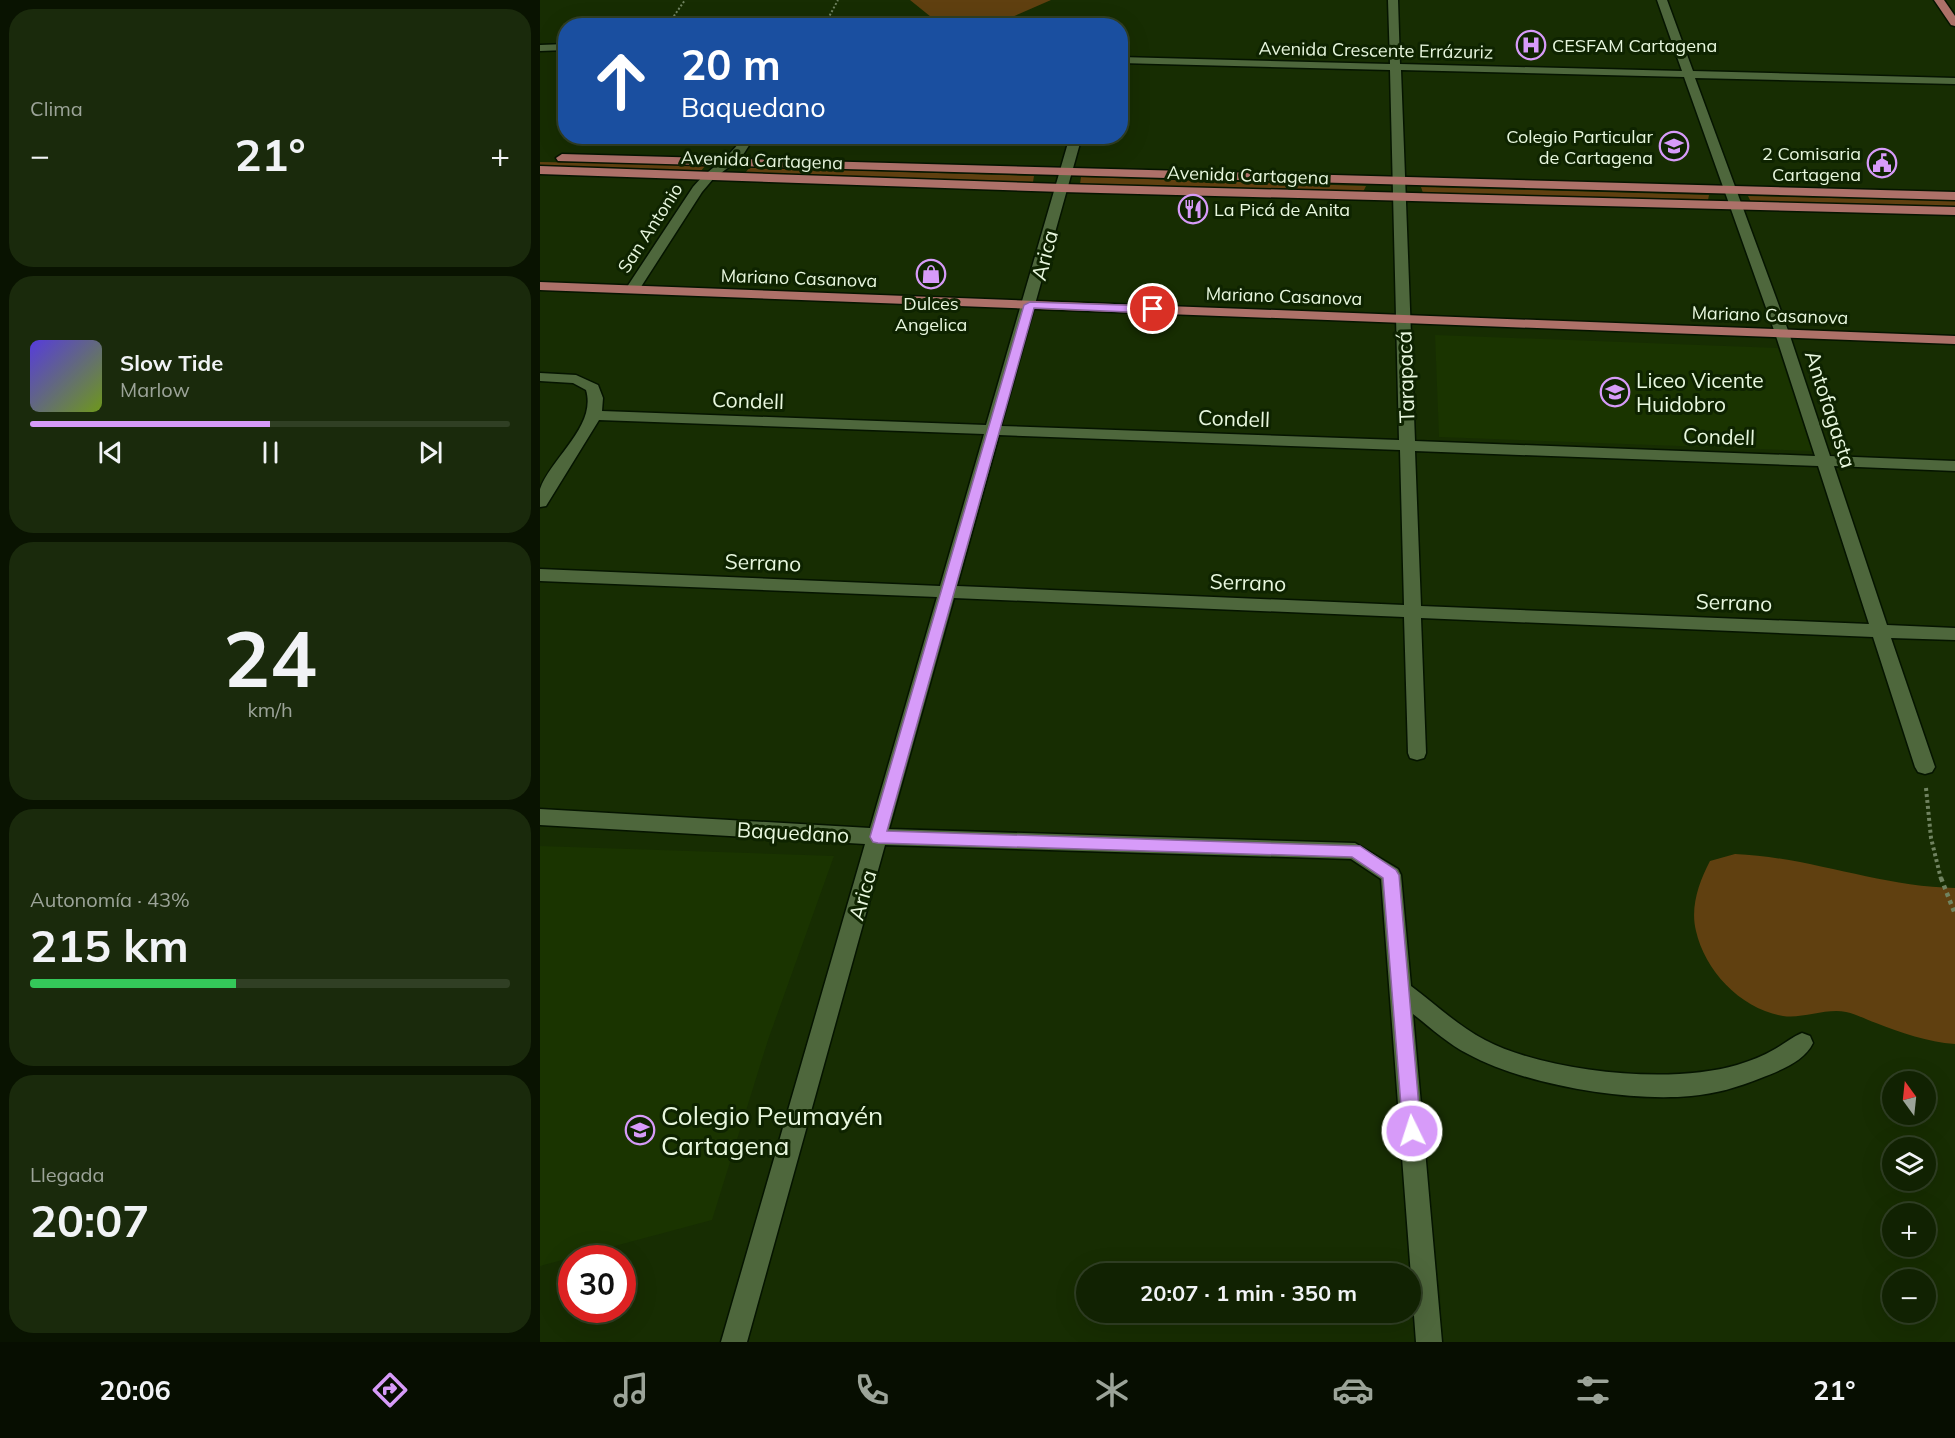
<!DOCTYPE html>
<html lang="es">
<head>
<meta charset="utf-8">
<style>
	body { margin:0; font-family:Mulish,sans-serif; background:#1a2a0c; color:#f1f3f6; height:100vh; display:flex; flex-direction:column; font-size:22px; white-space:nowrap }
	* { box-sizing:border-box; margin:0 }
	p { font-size:20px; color:#9ca499 }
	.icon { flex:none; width:33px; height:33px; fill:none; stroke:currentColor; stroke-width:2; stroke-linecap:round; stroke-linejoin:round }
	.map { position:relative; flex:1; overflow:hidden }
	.details { display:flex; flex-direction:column; gap:9px; padding:9px; background:#091301; width:540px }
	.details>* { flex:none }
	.guide { position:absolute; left:18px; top:18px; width:570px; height:126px; border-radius:24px; box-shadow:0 6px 24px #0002,0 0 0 2px #303f24; background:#1a4fa0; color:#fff; overflow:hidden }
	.needle { width:39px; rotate:345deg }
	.controls { position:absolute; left:1342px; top:1071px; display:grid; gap:12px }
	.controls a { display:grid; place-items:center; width:54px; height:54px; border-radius:50%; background:#112202; box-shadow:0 6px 24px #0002,0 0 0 2px #303f24; font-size:30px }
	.speed { position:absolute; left:18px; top:1245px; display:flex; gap:12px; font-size:30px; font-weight:700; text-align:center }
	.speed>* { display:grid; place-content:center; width:78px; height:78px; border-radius:50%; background:#112202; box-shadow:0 6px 24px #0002,0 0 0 2px #303f24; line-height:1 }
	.speed .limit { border:9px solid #d22; background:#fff; color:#111 }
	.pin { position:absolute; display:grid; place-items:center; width:51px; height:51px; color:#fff; margin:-26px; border:3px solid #fff; border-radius:50%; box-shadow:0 2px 6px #0007 }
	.me { position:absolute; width:66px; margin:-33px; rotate:356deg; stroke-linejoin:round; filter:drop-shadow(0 0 4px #0008) }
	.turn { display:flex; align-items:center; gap:21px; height:126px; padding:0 24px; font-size:27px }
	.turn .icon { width:78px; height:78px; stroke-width:2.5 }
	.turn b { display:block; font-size:42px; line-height:51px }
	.big { font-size:45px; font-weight:700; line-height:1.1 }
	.details .card { flex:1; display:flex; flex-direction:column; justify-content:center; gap:9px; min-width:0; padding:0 21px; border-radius:24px; background:#1a2a0c }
	.details .dial { align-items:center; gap:0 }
	.dial b { font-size:78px; line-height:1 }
	.song { display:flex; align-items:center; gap:18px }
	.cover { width:72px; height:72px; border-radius:9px; background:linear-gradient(135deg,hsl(250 70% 55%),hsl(80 70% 35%)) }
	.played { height:6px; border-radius:3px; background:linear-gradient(90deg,#d79bf9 50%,#303f24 50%) }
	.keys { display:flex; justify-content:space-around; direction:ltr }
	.heat { display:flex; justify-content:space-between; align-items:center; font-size:33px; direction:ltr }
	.charge { height:9px; border-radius:4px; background:linear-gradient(90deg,#34c759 43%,#303f24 0) }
	.trip { position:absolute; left:536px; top:1263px; width:345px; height:60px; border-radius:30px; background:#112202; box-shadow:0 6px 24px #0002,0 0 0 2px #303f24; font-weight:700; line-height:60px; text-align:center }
	.tabs { display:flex; height:96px; justify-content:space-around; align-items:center; background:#070e01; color:#9ca499 }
	.tabs .icon { width:42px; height:42px }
	.tabs .selected { color:#d79bf9 }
	.tabs b { font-size:27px; color:#f1f3f6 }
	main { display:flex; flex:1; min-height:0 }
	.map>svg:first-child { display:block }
	.built { fill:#1a3400 }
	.green { fill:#604010 }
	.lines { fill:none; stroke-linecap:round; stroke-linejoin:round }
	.street-casing { stroke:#051400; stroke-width:3 }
	.primary-casing { stroke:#051400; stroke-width:3 }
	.path-far2 { stroke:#708360; stroke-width:2; stroke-dasharray:2 2; stroke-linecap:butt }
	.path-far1 { stroke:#708360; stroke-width:4; stroke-dasharray:3 3; stroke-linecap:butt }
	.path { stroke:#708360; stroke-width:4.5; stroke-dasharray:4 4; stroke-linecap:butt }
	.street { fill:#4e673c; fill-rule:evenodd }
	.primary { fill:#ad7169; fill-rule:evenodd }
	.route { fill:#d79bf9; stroke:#8c65a2; stroke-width:1.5 }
	.labels { text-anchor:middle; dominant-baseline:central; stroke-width:6; stroke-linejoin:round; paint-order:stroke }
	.far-poi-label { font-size:18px; fill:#e8f7de; stroke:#0e2300; text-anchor:start }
	.far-street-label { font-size:18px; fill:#e8f7de; stroke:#0e2300 }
	.street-label { font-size:21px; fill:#e8f7de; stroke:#0e2300 }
	.poi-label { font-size:21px; fill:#e8f7de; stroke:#0e2300; text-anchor:start }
	.near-poi-label { font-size:26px; fill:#e8f7de; stroke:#0e2300; text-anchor:start }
</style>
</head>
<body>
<main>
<section class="details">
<div class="card"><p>Clima</p>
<div class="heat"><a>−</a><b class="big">21°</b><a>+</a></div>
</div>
<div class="card">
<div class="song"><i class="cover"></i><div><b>Slow Tide</b><p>Marlow</p></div></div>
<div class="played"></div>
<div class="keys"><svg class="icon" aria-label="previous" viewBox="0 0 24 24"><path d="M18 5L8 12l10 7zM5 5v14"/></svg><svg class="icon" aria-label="pause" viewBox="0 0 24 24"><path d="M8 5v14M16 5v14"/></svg><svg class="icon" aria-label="next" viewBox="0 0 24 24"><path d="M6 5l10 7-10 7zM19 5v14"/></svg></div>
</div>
<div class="card dial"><b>24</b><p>km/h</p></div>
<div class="card"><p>Autonomía · 43%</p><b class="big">215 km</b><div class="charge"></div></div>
<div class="card"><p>Llegada</p><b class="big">20:07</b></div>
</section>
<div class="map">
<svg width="1415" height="1342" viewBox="0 0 1415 1342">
	<rect width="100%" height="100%" fill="#172d02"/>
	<path class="built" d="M895,335l343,13 34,103 -373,-14z
		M0,846l294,10 -66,184 -56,180 -172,46z"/>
	<path class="green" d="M370,0h141l-41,18 -74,3z
		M0,162l166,3 -6,7 -160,-5z
		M210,167l284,9 -1,6 -288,-9z
		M541,177l285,9 -3,6 -283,-8z
		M881,187l288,8 -1,5 -285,-7z
		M1208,196l207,5v6l-204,-5z
		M1195,854c75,3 145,33 220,34v156c-28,-2 -53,-11 -79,-21 -9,-3 -20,-9 -30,-11 -20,-4 -43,7 -63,4 -42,-7 -78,-45 -87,-85 -6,-24 3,-49 14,-70z"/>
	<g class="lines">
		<g class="street-casing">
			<path id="street" d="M848,0h10l2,64 282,7 -25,-71h10l26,71 262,7v6l-260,-6 94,255 41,123 125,5v10l-121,-5 53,159 68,3v12l-64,-2 44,129 -3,5 -7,2 -7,-2 -3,-5 -42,-130 -452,-19 5,135 -2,5 -7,2 -7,-2 -2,-5 -4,-136 -450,-19 -65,231 466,14 43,26 3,6 10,111c24,18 47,40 74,54 61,32 185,45 252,25 13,-4 26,-9 38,-16 9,-5 17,-12 27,-16l8,3 3,7c-8,18 -34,28 -52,35 -22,9 -46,16 -70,18 -64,6 -166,-11 -223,-42 -20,-10 -37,-26 -55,-40l29,328h-26l-35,-463 -30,-20 -466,-14 -138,497h-26l144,-498 -325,-19v-16l330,19 67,-231 -397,-16v-12l400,17 44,-152 -385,-14 -53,86 -6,1c0,-5 0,-13 0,-18 11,-31 57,-63 46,-99l-13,-7 -33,-2v-8l36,2 22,10 5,13 -1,13 384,14 84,-289h12l-81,290 398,14 -9,-370 -270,-7v-6l270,7zM861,70l283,7 91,256 40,123 -400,-15zM459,435l401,15 4,155 -447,-19zM875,451l403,15 51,158 -448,-18z
				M26,44v6l-26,1v-6z
				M204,136h11l-14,22 -28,21 -11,13 -65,101h-10l-2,-3 68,-103c17,-20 36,-28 51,-51z"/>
		</g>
		<g class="primary-casing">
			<path id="primary" d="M1394,0h10l11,16v10l-4,-1z
				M22,154l1393,38v8l-1397,-39 -2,-3z
				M0,166l522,18 893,23v8l-893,-23 -522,-18z
				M0,282l1415,54v8l-1415,-54z"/>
		</g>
		<path class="path-far2" d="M127,26l18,-26
			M284,26l14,-26"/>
		<path class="path-far1" d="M1386,788l5,50 10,41"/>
		<path class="path" d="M1401,878l14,36"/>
		<use href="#street" class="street"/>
		<use href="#primary" class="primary"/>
	</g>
	<path class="route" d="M490,302l123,4 5,3 -5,4 -119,-5 -147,523 473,15 36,24 3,5 22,256 -3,6 -6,3 -6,-3 -3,-6 -20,-253 -31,-21 -474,-14 -5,-1 -3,-5 154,-532z"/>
	<defs>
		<g id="hospital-ring" transform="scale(1.5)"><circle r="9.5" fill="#0e2300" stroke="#d79bf9" stroke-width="1.5"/><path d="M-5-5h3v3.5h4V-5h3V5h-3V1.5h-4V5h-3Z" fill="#d79bf9"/></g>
		<g id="school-ring" transform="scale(1.5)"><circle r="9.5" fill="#0e2300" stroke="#d79bf9" stroke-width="1.5"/><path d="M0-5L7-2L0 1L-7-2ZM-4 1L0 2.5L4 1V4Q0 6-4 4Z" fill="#d79bf9"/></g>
		<g id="civic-ring" transform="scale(1.5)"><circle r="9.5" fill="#0e2300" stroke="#d79bf9" stroke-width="1.5"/><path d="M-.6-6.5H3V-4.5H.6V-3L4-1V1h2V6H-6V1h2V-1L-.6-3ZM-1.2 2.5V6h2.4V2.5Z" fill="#d79bf9"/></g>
		<g id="restaurant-ring" transform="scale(1.5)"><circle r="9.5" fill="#0e2300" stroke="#d79bf9" stroke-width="1.5"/><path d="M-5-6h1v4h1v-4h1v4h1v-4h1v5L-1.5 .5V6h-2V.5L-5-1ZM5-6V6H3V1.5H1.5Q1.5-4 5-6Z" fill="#d79bf9"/></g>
		<g id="shop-ring" transform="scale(1.5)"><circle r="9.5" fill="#0e2300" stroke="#d79bf9" stroke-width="1.5"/><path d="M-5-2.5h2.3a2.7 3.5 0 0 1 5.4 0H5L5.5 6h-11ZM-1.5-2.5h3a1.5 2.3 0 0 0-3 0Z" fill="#d79bf9"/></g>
	</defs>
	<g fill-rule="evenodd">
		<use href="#hospital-ring" x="991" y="45"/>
		<use href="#school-ring" x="1134" y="146"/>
		<use href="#civic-ring" x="1342" y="163"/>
		<use href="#restaurant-ring" x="653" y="209"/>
		<use href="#shop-ring" x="391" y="274"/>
		<use href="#school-ring" x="1075" y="392"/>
		<use href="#school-ring" x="100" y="1130"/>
	</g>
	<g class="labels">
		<g class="far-poi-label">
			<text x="1012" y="45">CESFAM Cartagena</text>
			<text x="1113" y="136" text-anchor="end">Colegio Particular<tspan x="1113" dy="21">de Cartagena</tspan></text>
			<text x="1321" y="153" text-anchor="end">2 Comisaria<tspan x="1321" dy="21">Cartagena</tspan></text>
			<text x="674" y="209">La Picá de Anita</text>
			<text x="391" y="303" text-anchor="middle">Dulces<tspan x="391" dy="21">Angelica</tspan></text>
		</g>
		<g class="far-street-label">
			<text transform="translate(836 50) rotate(1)">Avenida Crescente Errázuriz</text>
			<text transform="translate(222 160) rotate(2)">Avenida Cartagena</text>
			<text transform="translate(708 175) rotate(2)">Avenida Cartagena</text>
			<text transform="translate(110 228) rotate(-57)">San Antonio</text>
			<text transform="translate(259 278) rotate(2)">Mariano Casanova</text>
			<text transform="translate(744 296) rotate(2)">Mariano Casanova</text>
			<text transform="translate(1230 315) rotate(2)">Mariano Casanova</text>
		</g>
		<g class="street-label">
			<text transform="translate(504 255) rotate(-75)">Arica</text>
			<text transform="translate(865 377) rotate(-92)">Tarapacá</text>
			<text transform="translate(208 400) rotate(2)">Condell</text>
			<text transform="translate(1291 409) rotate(72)">Antofagasta</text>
			<text transform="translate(694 418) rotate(2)">Condell</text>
			<text transform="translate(1179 436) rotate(2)">Condell</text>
			<text transform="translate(223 562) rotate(2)">Serrano</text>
			<text transform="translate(708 582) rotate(2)">Serrano</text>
			<text transform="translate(1194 602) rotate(2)">Serrano</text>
			<text transform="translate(253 832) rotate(3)">Baquedano</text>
			<text transform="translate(322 895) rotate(-74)">Arica</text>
		</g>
		<g class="poi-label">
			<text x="1096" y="380">Liceo Vicente<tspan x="1096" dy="24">Huidobro</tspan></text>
		</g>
		<g class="near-poi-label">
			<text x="121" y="1115">Colegio Peumayén<tspan x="121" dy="30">Cartagena</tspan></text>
		</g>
	</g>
</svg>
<div class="controls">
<a><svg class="needle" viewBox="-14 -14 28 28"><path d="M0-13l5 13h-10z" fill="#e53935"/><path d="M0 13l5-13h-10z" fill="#9ca499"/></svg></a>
<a><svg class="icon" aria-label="layers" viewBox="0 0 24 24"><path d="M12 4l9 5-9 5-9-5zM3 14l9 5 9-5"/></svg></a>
<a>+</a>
<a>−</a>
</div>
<div class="speed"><div class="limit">30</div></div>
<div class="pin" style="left:613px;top:309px;background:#d93025"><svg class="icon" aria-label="arrive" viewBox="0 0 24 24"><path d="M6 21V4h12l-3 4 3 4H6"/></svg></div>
<svg class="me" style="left:872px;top:1131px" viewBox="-20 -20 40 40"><circle r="17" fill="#d79bf9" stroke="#fff" stroke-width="3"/><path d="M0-11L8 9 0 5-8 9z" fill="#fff"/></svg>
<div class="trip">20:07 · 1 min · 350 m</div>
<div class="guide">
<div class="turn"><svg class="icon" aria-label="ahead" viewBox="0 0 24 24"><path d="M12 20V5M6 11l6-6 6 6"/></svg><div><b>20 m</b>Baquedano</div></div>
</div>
</div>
</main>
<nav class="tabs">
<b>20:06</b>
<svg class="icon selected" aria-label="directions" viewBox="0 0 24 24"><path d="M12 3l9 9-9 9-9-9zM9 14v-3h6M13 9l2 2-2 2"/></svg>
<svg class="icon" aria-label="music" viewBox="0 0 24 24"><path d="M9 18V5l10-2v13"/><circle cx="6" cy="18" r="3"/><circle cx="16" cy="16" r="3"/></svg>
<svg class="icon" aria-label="phone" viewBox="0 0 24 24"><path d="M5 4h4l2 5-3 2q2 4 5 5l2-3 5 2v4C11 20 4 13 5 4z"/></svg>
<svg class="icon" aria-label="climate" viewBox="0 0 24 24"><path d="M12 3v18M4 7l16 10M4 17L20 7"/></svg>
<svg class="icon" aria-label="car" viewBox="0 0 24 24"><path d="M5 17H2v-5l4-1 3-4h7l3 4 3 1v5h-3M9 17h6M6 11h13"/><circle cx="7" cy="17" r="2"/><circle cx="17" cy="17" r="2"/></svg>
<svg class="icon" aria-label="filters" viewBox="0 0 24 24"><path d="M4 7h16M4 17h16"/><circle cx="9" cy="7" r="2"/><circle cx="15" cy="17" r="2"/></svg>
<b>21°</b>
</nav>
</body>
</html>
